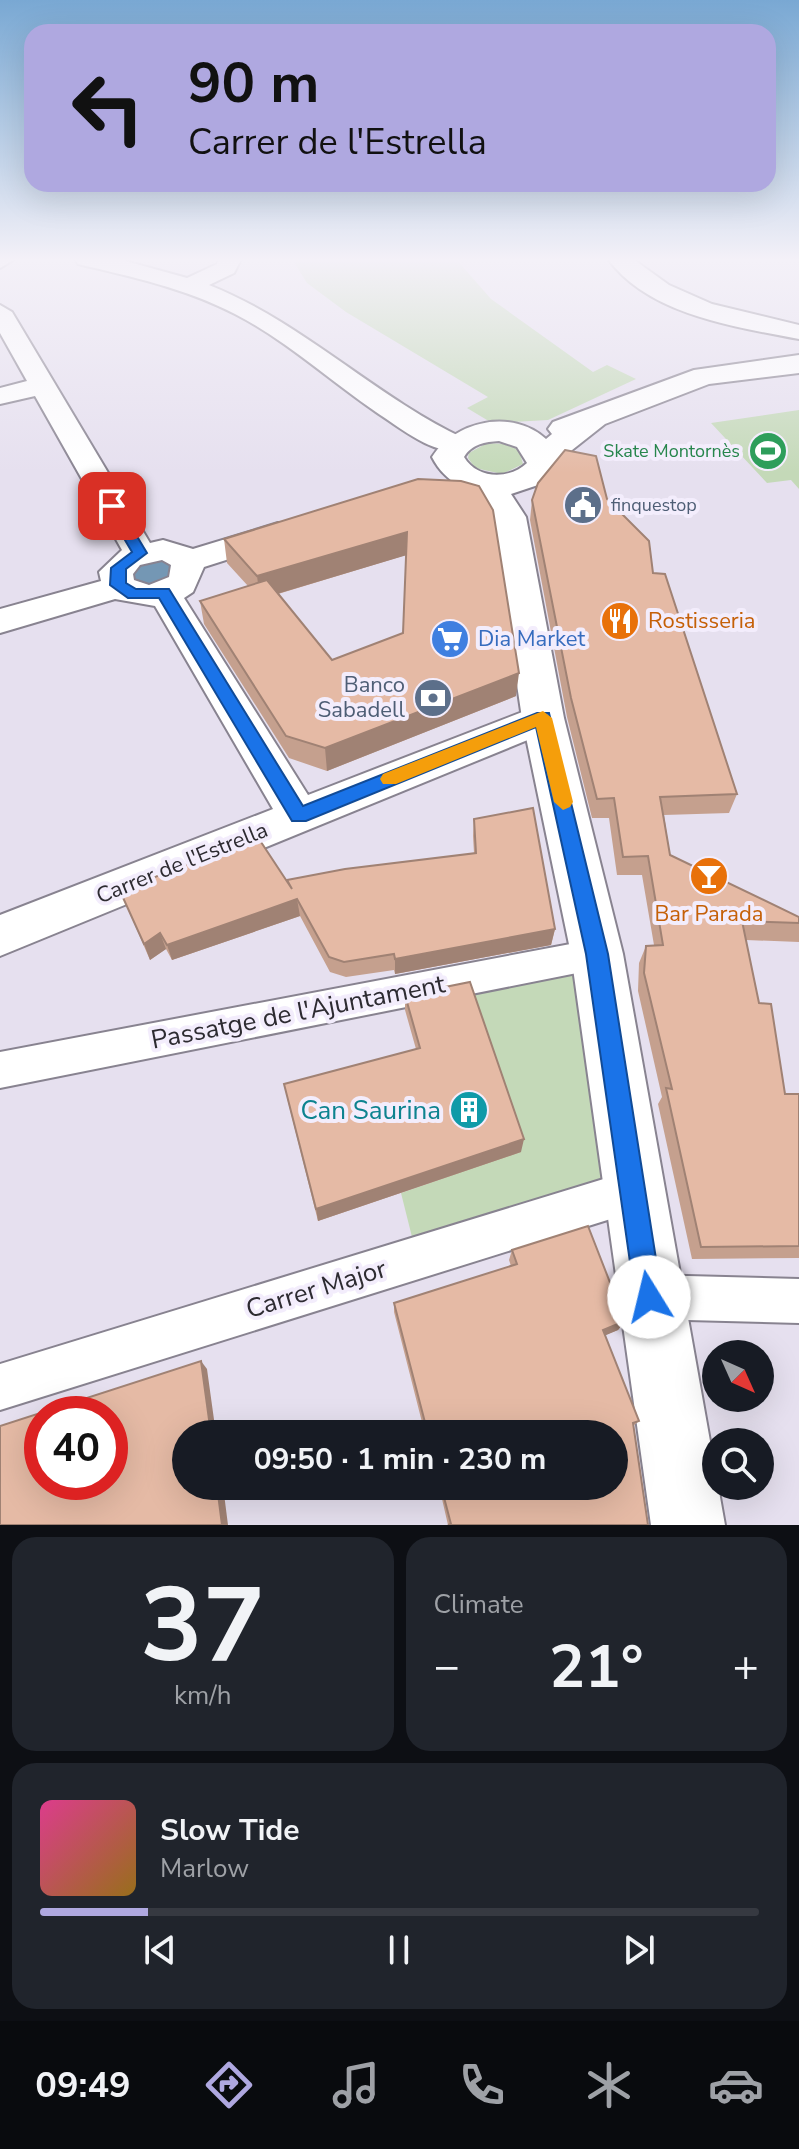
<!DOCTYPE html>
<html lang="en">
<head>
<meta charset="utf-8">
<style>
	body { margin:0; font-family:"Nunito Sans",sans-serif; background:#20242c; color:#f1f3f6; height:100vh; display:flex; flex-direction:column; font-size:30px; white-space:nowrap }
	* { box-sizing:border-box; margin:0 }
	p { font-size:26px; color:#9ea1a6 }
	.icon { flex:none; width:44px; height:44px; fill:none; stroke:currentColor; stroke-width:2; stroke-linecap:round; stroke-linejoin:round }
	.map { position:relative; height:1525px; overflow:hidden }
	.sheet { display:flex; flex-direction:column; gap:12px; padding:12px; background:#0d0f14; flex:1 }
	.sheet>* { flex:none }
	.banner { position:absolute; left:24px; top:24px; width:752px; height:168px; border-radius:24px; box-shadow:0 8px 32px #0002; background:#afa8e0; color:#111; overflow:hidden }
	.needle { width:52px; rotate:135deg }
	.tools { position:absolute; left:702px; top:1340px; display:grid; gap:16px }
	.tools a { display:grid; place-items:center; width:72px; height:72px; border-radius:50%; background:#171b24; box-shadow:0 8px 32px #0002; font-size:40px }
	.speed { position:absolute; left:24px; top:1396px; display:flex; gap:16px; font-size:40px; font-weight:700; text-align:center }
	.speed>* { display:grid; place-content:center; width:104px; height:104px; border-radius:50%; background:#171b24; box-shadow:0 8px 32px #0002; line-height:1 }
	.speed .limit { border:12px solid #d22; background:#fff; color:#111 }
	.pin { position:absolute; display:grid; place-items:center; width:68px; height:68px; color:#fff; margin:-34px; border-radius:16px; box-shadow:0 4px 12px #0006 }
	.me { position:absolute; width:88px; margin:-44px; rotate:351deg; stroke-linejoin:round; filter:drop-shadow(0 0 6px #0008) }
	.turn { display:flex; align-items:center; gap:28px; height:168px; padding:0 32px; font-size:36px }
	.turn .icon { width:104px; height:104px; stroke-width:2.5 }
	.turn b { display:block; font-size:56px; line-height:68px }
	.big { font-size:60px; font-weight:700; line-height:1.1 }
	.sheet .widget { flex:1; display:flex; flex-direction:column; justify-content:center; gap:12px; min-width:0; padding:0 28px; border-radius:24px; background:#20242c }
	.sheet .dial { align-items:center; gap:0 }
	.dial b { font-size:104px; line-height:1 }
	.song { display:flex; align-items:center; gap:24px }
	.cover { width:96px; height:96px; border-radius:12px; background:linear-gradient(135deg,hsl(330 70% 55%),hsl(40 70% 35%)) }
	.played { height:8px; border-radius:4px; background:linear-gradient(90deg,#afa8e0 15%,#363941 15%) }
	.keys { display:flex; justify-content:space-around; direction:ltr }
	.heat { display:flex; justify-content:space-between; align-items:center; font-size:44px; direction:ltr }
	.sheet .tiles { flex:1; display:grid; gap:12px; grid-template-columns:1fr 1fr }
	.widget:last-child { grid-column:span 2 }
	.trip { position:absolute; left:172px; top:1420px; width:456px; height:80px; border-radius:40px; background:#171b24; box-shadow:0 8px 32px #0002; font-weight:700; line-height:80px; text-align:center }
	.menu { display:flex; height:128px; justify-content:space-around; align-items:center; background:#090b0e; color:#9ea1a6 }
	.menu .icon { width:56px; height:56px }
	.menu .current { color:#afa8e0 }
	.menu b { font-size:36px; color:#f1f3f6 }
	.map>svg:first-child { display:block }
	.green { fill:#c4d9b8 }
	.water { fill:#7497b4 }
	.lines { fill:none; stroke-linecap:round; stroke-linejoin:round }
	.pedestrian-casing { stroke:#888390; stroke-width:4 }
	.minor-casing { stroke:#888390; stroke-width:4 }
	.tertiary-casing { stroke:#888390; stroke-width:4 }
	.pedestrian { fill:#fff; fill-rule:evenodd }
	.minor { fill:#fff; fill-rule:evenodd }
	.tertiary { fill:#fff; fill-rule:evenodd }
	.wall { fill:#c5a08e; fill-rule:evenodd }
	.shaded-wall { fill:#a08274 }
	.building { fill:#e5baa5; stroke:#a08274; stroke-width:2; fill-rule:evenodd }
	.route { fill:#1a73e8; stroke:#114b97; stroke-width:2 }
	.slow { fill:#f59e0b }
	.labels { text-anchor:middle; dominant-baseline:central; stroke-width:8; stroke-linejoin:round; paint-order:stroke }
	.far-leisure-label { font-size:18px; fill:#27864d; stroke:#f3edfc; text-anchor:end }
	.far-service-label { font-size:18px; fill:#4e5e75; stroke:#f3edfc; text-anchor:start }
	.food-label { font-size:22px; fill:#c56008; stroke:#f3edfc; text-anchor:start }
	.shop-label { font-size:22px; fill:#366cbe; stroke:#f3edfc; text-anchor:start }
	.service-label { font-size:22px; fill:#4e5e75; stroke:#f3edfc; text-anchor:end }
	.street-label { font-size:22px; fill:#2d2b31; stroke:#f3edfc }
	.near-street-label { font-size:26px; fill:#2d2b31; stroke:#f3edfc }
	.near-culture-label { font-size:26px; fill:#0d838f; stroke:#f3edfc; text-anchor:end }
</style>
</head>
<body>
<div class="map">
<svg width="799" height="1525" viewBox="0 0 799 1525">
	<rect width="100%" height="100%" fill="#e6e0ef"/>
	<path class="green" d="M292,259h164l35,40 102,73 14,-7 29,14 -88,41 -56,3 -25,-15 21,-11 -142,-85 -39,-29z
		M799,410v79l-8,-9 -24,3 -56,-60z
		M487,443l18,1 14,6 4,14 -21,10 -27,-6 -7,-10 1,-5z
		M585,969l28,211 -200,61 -12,-48 120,-42 -55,-159z"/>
	<path class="water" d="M161,558l11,3v24l-39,3 -6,-16 8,-8z"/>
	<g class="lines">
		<g class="pedestrian-casing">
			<path id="pedestrian" d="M597,939l12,4 6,11 -6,11 -12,4 -597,119v-36z
				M633,1170l15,6 6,15 -6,15 -15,6 -633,198v-46z
				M649,1275l150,4v44l-150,-4 -16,-6 -6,-16 6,-16z"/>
		</g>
		<g class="minor-casing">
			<path id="minor" d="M0,259h15l-15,9z
				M75,259h43l69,19 30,-14 2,-5h22l-7,14 -25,12c93,37 164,110 254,153l4,6 -4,6c-28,7 -64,-23 -87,-38 -47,-32 -90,-72 -141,-98 -50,-26 -103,-37 -157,-50z
				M608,259h25l36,26 43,19 87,21v14c-63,-12 -150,-24 -191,-80z
				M0,305l12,7 138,231 13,-3 30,9 85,-26 11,3 5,7 -5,7 -85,27 -11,25 -9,6 124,197 235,-91 14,4 5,10 -5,10 -557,228v-41l273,-106 -118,-203 -40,-7 -115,34v-24l101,-28 -2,-9 23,-22 -87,-154 -35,8v-16l27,-7 -27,-48zM162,560l9,5 -2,12 -20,8 -15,-5 -1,-6 7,-9z"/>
		</g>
		<g class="tertiary-casing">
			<path id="tertiary" d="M799,355v18l-90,11 -104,40 -38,30 -23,29 -33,11 15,23 38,201 59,236 102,571h-74l-80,-571 -49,-236 -30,-201c-18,-29 -45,-30 -60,-60 23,-36 80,-49 114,-18l6,-5 -4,-5 5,-7 141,-52zM499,441l18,6 10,16c-18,17 -50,16 -63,-6 8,-13 21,-15 35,-16z"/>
		</g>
		<use href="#pedestrian" class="pedestrian"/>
		<use href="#minor" class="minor"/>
		<use href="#tertiary" class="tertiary"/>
	</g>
	<path class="wall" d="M418,479l98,217 -189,75 -38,-13 -85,-134 -4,-23 48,-15 -21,-23 -3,-24zM406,555l-3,78 -71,27 -54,-66z
		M607,499l46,74 84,221 -8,19 -65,2 6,40 129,62v25l-53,-2 13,63 26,91h14v164l-107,1 -34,-155 4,-7 -24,-106 1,-28 7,-17 8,-1 -12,-70h-25l-8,-57h-17l-25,-101 -37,-197 2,-20z
		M474,819l81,110 -4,16 -156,29 -1,-4 -48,7 -16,-5 -30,-56 -128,44 -6,-11 -16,11 -30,-69 167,-9 187,-29 -1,-17z
		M405,995l116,157 -203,69 -31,-123 129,-49 -11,-39z
		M588,1226l37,95 -7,9 -13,5 34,86 -6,5 15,99h-200l-9,-39h175v-52h-189l-31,-122v-9l117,-37 -2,-6 3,-10z"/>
	<path class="shaded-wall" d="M407,532v23l-147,44 -3,-23z
		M519,673l-3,23 -189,75 -2,-23z
		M297,899l3,17 -128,44 -5,-15z
		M555,929l-4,16 -156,29v-15z
		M160,933l6,16 -16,11 -6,-16z
		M524,1139l-3,13 -203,69 -2,-12z
		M625,1321l-7,9 -21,9 6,-9z
		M201,1361l6,8 9,65h-5z
		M217,1486h6l5,39h-6z"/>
	<path class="building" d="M565,450l31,6 11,43 42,42 4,32 12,1 72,220 -77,3 10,58 129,62v6l-57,-2 17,82 12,1 14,90h14v152l-98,1 -35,-159 6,1 -28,-116 2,-27 17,-1 -15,-89 -25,1 -9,-59 -17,1 -26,-101 -39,-198 6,-17z
		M418,479l43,2 18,5 14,24 26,163 -194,75 -39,-12 -86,-135 67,-21 65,80 71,-27 4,-101 -150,44 -33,-37z
		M533,808l22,121 -160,30 -1,-5 -50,8 -15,-5 -32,-58 -130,46 -7,-12 -16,11 -24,-53 137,-55 35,53 -5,-9 58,-11 131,-16 -2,-34z
		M470,982l54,157 -208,70 -32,-125 136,-36 -15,-53z
		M588,1226l37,95 -22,9 36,91 -6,2 15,102h-200l3,-1 -10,-38h173v-52h-186l-34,-131 123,-39 -5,-14z
		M201,1361l10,73h-25v52h31l5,39h-222v-99zM42,1414h68v68h-68z"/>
	<linearGradient id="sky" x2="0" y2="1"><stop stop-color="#79a8d3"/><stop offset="0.55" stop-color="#f4f1f8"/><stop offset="1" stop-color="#f4f1f8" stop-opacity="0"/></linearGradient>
	<rect width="799" height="473" fill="url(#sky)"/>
	<path class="route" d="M107,503h10l30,50 -21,16v14l10,6h33l134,217 234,-93h12l59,241 54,343 -4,10 -9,4 -10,-4 -4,-10 -49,-343 -50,-227 -230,94h-14l-133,-223h-31l-18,-13 1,-17 21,-16 -27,-46z"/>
	<path class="slow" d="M543,711l9,7 21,84 -3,5 -7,3 -9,-8 -18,-75 -140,57h-13l-3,-5 3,-5z"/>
	<defs>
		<g id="stadium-disc" transform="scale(2)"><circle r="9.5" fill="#2e9e5b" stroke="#f3edfc"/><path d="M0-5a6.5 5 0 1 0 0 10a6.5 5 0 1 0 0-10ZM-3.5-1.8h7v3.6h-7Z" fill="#fff"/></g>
		<g id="civic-disc" transform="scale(2)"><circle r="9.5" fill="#5c6f8a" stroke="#f3edfc"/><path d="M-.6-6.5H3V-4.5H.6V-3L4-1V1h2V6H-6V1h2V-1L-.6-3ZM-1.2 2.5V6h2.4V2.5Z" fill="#fff"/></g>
		<g id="restaurant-disc" transform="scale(2)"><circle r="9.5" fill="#e8710a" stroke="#f3edfc"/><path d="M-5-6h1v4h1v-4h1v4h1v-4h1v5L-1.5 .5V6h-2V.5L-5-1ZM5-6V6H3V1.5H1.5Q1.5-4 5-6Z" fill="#fff"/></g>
		<g id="supermarket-disc" transform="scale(2)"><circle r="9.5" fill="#3f7fe0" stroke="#f3edfc"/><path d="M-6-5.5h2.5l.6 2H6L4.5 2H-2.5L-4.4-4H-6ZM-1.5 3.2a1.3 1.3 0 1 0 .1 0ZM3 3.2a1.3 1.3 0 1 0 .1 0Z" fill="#fff"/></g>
		<g id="bank-disc" transform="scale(2)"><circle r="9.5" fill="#5c6f8a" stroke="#f3edfc"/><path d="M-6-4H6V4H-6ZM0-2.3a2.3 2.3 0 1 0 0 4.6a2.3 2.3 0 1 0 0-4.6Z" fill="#fff"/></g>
		<g id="bar-disc" transform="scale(2)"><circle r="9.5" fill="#e8710a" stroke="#f3edfc"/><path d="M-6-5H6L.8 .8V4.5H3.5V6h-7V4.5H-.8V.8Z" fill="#fff"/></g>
		<g id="building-disc" transform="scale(2)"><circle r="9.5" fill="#0f9aa8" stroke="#f3edfc"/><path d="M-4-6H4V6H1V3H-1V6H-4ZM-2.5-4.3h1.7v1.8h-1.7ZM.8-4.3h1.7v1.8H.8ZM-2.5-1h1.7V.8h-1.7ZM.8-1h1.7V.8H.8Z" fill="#fff"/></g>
	</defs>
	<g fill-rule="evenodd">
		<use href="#stadium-disc" x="768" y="451"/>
		<use href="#civic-disc" x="583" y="505"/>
		<use href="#restaurant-disc" x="620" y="621"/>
		<use href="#supermarket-disc" x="450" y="639"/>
		<use href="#bank-disc" x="433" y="698"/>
		<use href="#bar-disc" x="709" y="876"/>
		<use href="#building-disc" x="469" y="1110"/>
	</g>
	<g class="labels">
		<g class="far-leisure-label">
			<text x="740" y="451">Skate Montornès</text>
		</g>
		<g class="far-service-label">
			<text x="611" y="505">finquestop</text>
		</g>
		<g class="food-label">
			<text x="648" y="621">Rostisseria</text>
			<text x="709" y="914" text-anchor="middle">Bar Parada</text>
		</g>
		<g class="shop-label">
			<text x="478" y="639">Dia Market</text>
		</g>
		<g class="service-label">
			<text x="405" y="685">Banco<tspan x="405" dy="25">Sabadell</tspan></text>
		</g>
		<g class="street-label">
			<text transform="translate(182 863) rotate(-22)">Carrer de l'Estrella</text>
		</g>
		<g class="near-street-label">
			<text transform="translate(298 1012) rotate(-11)">Passatge de l'Ajuntament</text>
			<text transform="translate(316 1289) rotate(-17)">Carrer Major</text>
		</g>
		<g class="near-culture-label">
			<text x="441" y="1110">Can Saurina</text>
		</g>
	</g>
</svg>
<div class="tools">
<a><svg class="needle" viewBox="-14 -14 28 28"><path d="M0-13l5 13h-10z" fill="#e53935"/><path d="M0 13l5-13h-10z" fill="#9ea1a6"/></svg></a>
<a><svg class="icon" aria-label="search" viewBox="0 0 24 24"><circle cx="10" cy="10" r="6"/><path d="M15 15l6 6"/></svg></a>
</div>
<div class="speed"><div class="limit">40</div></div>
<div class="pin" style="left:112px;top:506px;background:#d93025"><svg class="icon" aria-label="arrive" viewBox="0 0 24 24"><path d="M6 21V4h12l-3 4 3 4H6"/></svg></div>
<svg class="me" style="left:649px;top:1297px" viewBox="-20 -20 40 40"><circle r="19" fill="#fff"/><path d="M0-13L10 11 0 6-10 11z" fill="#1a73e8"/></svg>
<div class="trip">09:50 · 1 min · 230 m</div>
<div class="banner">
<div class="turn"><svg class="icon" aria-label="left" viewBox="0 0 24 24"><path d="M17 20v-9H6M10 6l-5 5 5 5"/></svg><div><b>90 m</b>Carrer de l'Estrella</div></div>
</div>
</div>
<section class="sheet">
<div class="tiles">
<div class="widget dial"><b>37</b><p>km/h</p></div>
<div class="widget"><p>Climate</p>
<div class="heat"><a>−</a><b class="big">21°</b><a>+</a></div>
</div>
<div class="widget">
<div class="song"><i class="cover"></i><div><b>Slow Tide</b><p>Marlow</p></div></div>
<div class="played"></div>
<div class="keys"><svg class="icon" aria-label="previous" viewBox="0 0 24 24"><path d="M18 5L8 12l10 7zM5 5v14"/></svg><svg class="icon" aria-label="pause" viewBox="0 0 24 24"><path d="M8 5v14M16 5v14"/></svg><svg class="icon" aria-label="next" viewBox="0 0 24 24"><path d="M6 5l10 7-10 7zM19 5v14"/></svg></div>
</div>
</div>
</section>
<nav class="menu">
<b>09:49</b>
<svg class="icon current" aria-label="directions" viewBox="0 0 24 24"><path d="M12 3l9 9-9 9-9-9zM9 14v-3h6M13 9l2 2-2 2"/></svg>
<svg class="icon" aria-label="music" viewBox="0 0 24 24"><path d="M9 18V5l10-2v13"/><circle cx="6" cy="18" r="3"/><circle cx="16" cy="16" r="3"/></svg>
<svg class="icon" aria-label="phone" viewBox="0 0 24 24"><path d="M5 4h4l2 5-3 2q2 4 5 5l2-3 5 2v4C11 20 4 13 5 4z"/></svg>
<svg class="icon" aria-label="climate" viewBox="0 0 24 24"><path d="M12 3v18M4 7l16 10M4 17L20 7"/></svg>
<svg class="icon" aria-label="car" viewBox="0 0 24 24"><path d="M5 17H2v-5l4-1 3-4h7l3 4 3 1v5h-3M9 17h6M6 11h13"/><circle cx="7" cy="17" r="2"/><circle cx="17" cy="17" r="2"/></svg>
</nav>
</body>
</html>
